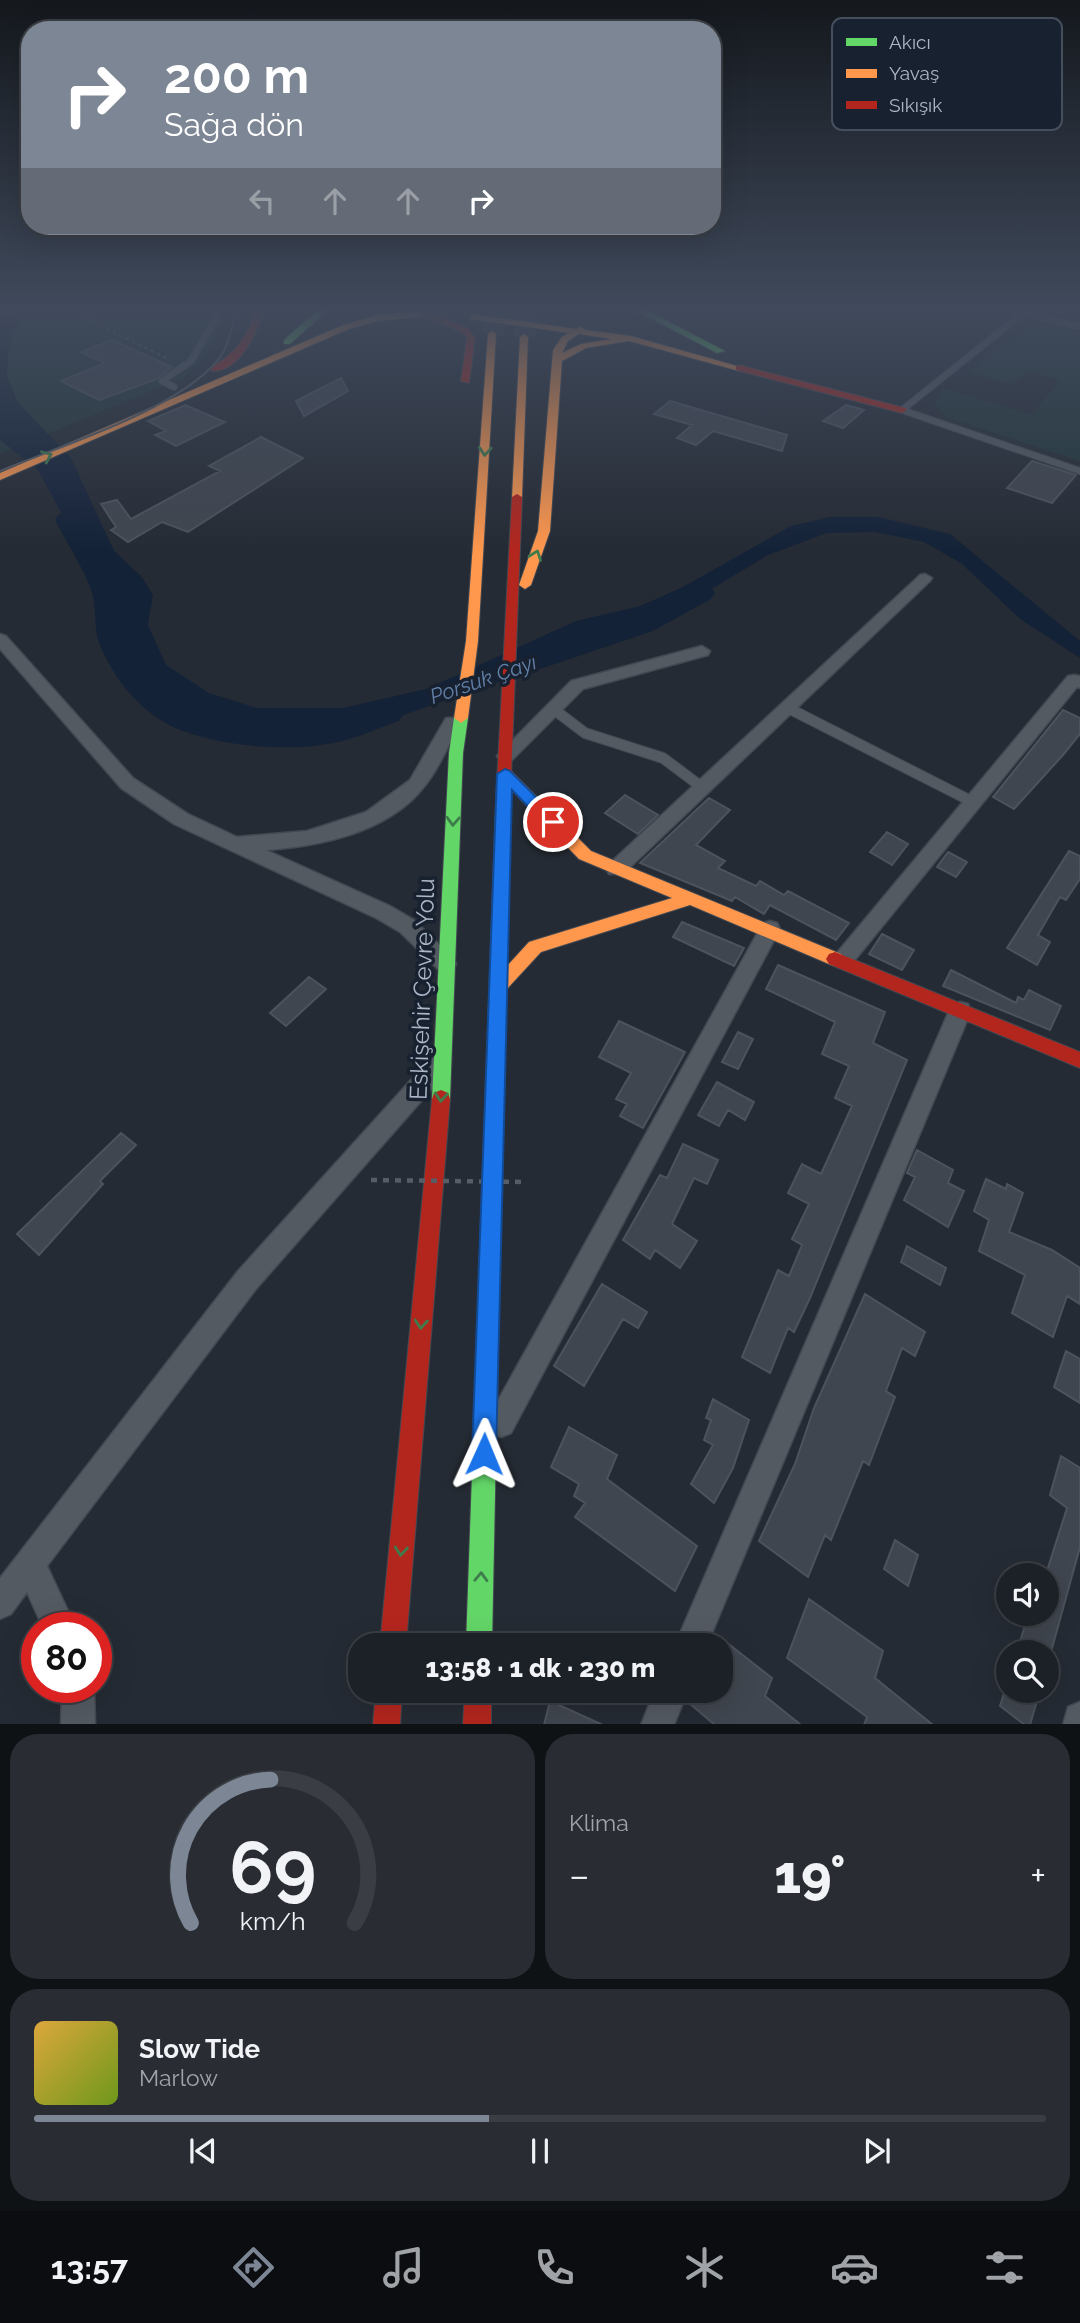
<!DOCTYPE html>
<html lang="tr">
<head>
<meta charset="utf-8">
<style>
	body { margin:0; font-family:Raleway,sans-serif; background:#292d33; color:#f1f3f6; height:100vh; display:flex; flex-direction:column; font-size:26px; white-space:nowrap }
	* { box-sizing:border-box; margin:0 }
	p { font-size:23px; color:#a0a3a7 }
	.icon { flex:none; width:38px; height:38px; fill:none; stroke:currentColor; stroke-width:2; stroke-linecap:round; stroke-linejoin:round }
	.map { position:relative; height:1724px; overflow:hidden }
	.drawer { display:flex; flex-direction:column; gap:10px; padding:10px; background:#0f1215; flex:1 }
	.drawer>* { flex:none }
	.banner { position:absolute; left:21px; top:21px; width:700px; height:214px; border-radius:28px; box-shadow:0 7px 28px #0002,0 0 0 2px #3a3e44; background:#7d8694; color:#fff; overflow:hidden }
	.buttons { position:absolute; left:996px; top:1563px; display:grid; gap:14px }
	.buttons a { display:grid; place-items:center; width:63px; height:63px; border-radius:50%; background:#1c2027; box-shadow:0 7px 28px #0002,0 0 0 2px #3a3e44; font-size:35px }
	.speed { position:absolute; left:21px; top:1612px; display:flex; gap:14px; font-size:35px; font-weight:700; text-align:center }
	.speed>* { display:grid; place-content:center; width:91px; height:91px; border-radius:50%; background:#1c2027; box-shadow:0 7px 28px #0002,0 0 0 2px #3a3e44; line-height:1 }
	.speed .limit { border:10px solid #d22; background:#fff; color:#111 }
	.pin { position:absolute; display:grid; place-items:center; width:60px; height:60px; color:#fff; margin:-30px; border:4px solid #fff; border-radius:50%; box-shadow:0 2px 7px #0007 }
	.me { position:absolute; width:77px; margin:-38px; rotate:1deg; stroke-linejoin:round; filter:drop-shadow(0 0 5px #0008) }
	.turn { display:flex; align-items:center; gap:24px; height:147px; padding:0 28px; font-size:32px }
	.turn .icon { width:91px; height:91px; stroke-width:2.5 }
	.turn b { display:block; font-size:49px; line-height:60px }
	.lanes { display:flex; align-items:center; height:66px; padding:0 28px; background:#0003; justify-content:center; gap:35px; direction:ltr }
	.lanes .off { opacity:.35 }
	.big { font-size:52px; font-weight:800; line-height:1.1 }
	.drawer .widget { flex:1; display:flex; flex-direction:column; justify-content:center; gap:10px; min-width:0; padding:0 24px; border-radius:28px; background:#292d33 }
	.drawer .dial { align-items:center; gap:0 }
	.dial svg { height:182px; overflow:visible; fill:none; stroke:#3a3e44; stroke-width:7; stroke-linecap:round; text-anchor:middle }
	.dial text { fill:#f1f3f6; stroke:none }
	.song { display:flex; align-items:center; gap:21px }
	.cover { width:84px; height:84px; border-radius:10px; background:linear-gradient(135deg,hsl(40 70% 55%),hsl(80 70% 35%)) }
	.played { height:7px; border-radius:4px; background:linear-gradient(90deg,#7d8694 45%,#3a3e44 45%) }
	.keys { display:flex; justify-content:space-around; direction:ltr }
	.heat { display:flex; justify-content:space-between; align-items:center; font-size:38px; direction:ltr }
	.drawer .tiles { flex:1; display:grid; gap:10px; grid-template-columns:1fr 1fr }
	.widget:last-child { grid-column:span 2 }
	.trip { position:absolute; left:348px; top:1633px; width:385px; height:70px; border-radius:28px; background:#1c2027; box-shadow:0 7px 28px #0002,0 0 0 2px #3a3e44; font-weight:800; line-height:70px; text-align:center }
	.tabs { display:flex; height:112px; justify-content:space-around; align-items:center; background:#0b0d10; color:#a0a3a7 }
	.tabs .icon { width:49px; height:49px }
	.tabs .selected { color:#7d8694 }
	.tabs b { font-size:32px; color:#f1f3f6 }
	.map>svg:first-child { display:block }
	.green { fill:#22363a }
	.water { fill:#142238 }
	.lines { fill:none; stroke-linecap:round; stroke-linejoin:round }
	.river { fill:#142238; fill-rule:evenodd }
	.building { fill:#40464f; stroke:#4c535c; stroke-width:2 }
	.highway-tunnel { stroke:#39404a; stroke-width:22; stroke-dasharray:22 11; stroke-linecap:butt }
	.lane-far1-casing { stroke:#424851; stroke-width:8 }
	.lane-casing { stroke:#424851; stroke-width:12 }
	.street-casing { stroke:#424851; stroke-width:3 }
	.fast-casing { stroke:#424851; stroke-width:2 }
	.slow-casing { stroke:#424851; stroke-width:2 }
	.jam-casing { stroke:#424851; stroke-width:2 }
	.path { stroke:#575d64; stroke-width:2; stroke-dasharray:3.5 3.5; stroke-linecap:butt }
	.lane-far1 { stroke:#545a62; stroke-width:6 }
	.lane { stroke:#545a62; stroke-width:10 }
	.street { fill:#545a62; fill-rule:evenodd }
	.fast { fill:#63d668; fill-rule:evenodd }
	.slow { fill:#ff974d; fill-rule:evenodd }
	.jam { fill:#b3261e; fill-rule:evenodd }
	.tram { stroke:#585d66; stroke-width:2 }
	.path-bridge { stroke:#575d64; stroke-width:4.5; stroke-dasharray:6 6; stroke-linecap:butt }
	.oneway { stroke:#3e7c4c }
	.route { fill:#1a73e8; stroke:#114b97; stroke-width:2 }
	.labels { text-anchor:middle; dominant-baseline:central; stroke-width:7; stroke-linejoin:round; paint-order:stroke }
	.far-water-label { font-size:21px; font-style:italic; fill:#6380a9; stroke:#18212f }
	.street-label { font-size:24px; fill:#adb7c7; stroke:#18212f }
	.key { fill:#18212f; stroke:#454e5d; stroke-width:2 }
	.key-label { font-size:19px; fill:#adb7c7 }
</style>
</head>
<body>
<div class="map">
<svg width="1080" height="1725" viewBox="0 0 1080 1725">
	<rect width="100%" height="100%" fill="#252b34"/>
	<path class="green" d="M0,310h224c-10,33 -13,47 -42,68l-182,76z
		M1030,325l22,1 28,7v128l-132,-43 -13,-14 8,-16 89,27 28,-35 -30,-8 -20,12 -41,-12z"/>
	<path class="water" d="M0,310h32l-18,19 -6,27 -1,21 11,26 53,55 43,93 28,26 11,18 -5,30 18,40 43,28 48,15h86l83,-19 150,-68 64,-15 41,-18 110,-62 39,-9h48l72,17 130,107v17l-60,-39 -59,-56 -37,-21 -50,-10 -47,1 -59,22 -100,60 -52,13 -60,34 -187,65 -70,6 -84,-11 -43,-12 -63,-72 9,-49 -30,-27 -50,-92 -38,-30z"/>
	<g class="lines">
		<path class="river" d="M69,512l10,2 4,6c12,24 32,50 40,76 5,17 1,34 9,52 32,65 103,78 169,74 10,0 22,0 32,-3 21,-6 44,-20 66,-14l5,8 -5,8c-21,7 -43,18 -66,22 -48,10 -140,3 -180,-28 -23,-17 -40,-41 -52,-67 -8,-17 -4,-34 -8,-52 -6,-23 -27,-54 -38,-76l4,-6z
			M700,584l11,3 4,6 -4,6 -58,32 -113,38 -11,-3 -5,-7 5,-7 102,-35z"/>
	</g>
	<path class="building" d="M112,340l60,27 -15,12 -58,21 -38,-19 44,-18 -24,-11z
		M341,378l7,13 -44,25 -8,-15z
		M670,401l117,34 -5,16 -69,-20 -17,14 -19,-7 15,-13 -38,-11z
		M185,405l40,17 -49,24 -21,-11 11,-4 -18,-10z
		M846,405l18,5 -21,18 -20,-7z
		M261,437l42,21 -115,74 -26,-10 -34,20 -17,-12 5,-3 -15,-23 16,-4 14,19 89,-48 -11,-5z
		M1032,461l44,14 -24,28 -45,-15z
		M1063,710l17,8v16l-17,21 -49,54 -21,-12z
		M625,795l33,20 -20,19 -33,-21z
		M709,798l21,12 -34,35 29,16 -7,7 38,18 4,-5 24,14 4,-4 61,32 -13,17 -66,-35 -6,9 -29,-17 -3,4 -92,-38z
		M887,832l21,12 -16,21 -22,-13z
		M1069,851l11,5v23l-14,21 -6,-3 -22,38 12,7 -13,23 -30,-17z
		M948,852l19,10 -11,15 -19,-10z
		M682,922l62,26 -10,18 -61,-29z
		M882,934l32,16 -12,20 -33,-16z
		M778,965l107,47 -12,31 34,17 -97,238 -16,34 -6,-4 -18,45 -28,-16 36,-87 11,6 13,-31 -10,-6 17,-35 -21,-11 14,-29 19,10 31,-68 -17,-8 14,-32 -27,-12 13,-32 -69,-33z
		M951,970l65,33 2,-6 6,3 5,-10 32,16 -11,24 -107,-44z
		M309,977l17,12 -40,37 -16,-13z
		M619,1021l66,31 -42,76 -23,-12 7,-12 -11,-5 15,-26 -32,-16z
		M738,1032l15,7 -15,30 -16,-7z
		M717,1082l37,20 -9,18 -17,-10 -9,16 -21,-11z
		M121,1133l15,12 -36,36 3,3 -64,71 -22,-21z
		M683,1144l35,16 -11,24 -13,-6 -22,46 25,17 -17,27 -25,-18 -5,9 -27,-19 37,-65 7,3z
		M917,1150l36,20 -5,13 16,8 -16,36 -44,-27 11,-23 -8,-4z
		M986,1179l20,10 1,-5 16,9 -14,39 43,18 28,18v36l-13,-8 -14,41 -41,-24 13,-38 -46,-24 10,-31 -15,-9z
		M907,1246l39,22 -6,17 -39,-23z
		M602,1284l45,28 -9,16 -15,-9 -39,67 -30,-20z
		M865,1294l60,38 -10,24 -13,-8 -16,43 9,6 -26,68 -6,-4 -32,79 -6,-5 -17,42 -49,-36 36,-77 19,-56z
		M1066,1351l14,8v44l-26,-16z
		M713,1399l36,21 -16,48 -19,35 -23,-19 22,-39 -9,-5 7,-20 -5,-2z
		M569,1427l48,28 -10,24 90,67 -22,45 -100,-74 10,-14 -11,-7 5,-12 -28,-17z
		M1061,1456l19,12v79l-29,105h-34l8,-27 -17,-11h38v-40l21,-66 -17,-13z
		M895,1540l23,15 -10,31 -24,-17z
		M809,1599l74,52 -8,27 58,47h-69l3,-8 -80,-59z
		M721,1638l51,40 -7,18 36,29h-86l-26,-22 6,-13h26z
		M1005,1690h35l-10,35h-5l-25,-19z
		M550,1701l53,24h-59z"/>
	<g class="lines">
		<path class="highway-tunnel" d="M492,334l5,-24
			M524,337l2,-27"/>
		<g class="lane-far1-casing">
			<path id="lane-far1" d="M1016,310l64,17
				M174,387l-12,-6 29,-20 30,-51
				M902,410l178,61
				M902,410l125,-100"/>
		</g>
		<g class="lane-casing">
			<path id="lane" d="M552,708l33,25 78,25 40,30
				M788,708l185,94"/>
		</g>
		<g class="street-casing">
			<path id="street" d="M925,574l7,4 -2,3 -307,293h-14l-3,-5 3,-5 311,-289z
				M0,634l6,2 127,142 55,36 49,23 70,-6 59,-19 44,-32 36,-62h12l2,4c-11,22 -21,47 -37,66 -36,45 -103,58 -157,62l124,56 24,14 39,38 3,6 -3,6 -7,3 -7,-3 -39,-38 -24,-14 -202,-94 -53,-36 -121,-139z
				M702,646l8,5 -2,4 -125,34 -71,71h-12l-3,-4 74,-75z
				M1074,675l6,1v12l-3,-1 -227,279 -7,3 -7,-3 -3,-6 3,-6 232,-278z
				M770,921l7,2 3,6 -269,504 -10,4 -10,-4 -4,-10 4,-10 272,-490z
				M960,1002l8,2 3,7 -264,634h-32l274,-634 3,-7z
				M437,1057l8,3 3,7 -3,7 -189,215 -209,277 29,62h-33l-16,-36 -16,22 -11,5v-41l238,-307 191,-211z
				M62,1687h32l1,38h-34z
				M655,1690h33l-14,35h-33z
				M1080,1702v23h-17l5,-18z"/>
		</g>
		<g class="fast-casing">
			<path id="fast" d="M318,310h10l-38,34h-6v-4z
				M635,310h11l79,41 -8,2z
				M461,713l7,5 -5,35 -13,346 -2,6 -7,3 -7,-3 -2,-6 17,-346 5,-35z
				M490,1237l7,3 3,7 -8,398h-26l14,-398 3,-7z"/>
		</g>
		<g class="slow-casing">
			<path id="slow" d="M425,311l3,1v4l-50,5 -29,8 -349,151v-7l343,-148 34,-10z
				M473,314l103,15 5,-3 4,4 46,6 113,32 -5,3 -110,-30 -43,7 -24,13 -12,170 -19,54 -6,4 -6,-4 19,-54 15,-181 9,-13 7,-4 -99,-14 -1,-2zM579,334l33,5 -31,5 -19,9 6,-12z
				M492,331l4,3 -18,307 -10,77 -7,5 -7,-5 12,-77 22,-307z
				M524,334l4,3 -6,160 -5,3 -5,-3 8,-160z
				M505,769l5,1 81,81 250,103 3,5 -3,5 -6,2 -6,-2 -139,-59 -149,47 -35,38 -6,257 -3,7 -7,3 -7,-3 -3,-7 16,-445 7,-5 7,5 -3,164 22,-24 143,-44 -93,-39 -79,-81 -2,-4z"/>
		</g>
		<g class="jam-casing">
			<path id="jam" d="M256,310h8c-7,23 -24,62 -52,61v-4c24,-14 35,-30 44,-57z
				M422,312h6l40,16 7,10 -6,45 -8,-2 6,-43 -5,-6 -40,-16z
				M739,365l166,43 2,2 -5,3 -166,-43v-4z
				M517,494l5,3 -12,305 -7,5 -7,-5 16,-305z
				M835,952l245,100v16l-251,-104 -3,-5 3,-5z
				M441,1090l7,3 2,6 -44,546h-26l52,-546 2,-6z
				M376,1690h26l-2,35h-27z
				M465,1690h26v35h-28z"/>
		</g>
		<path class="path" d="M79,310l2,6 87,43"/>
		<use href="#lane-far1" class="lane-far1"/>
		<use href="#lane" class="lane"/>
		<use href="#street" class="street"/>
		<use href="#fast" class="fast"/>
		<use href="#slow" class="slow"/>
		<use href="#jam" class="jam"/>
		<path class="tram" d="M0,471c60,-25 177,-61 218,-111 11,-13 14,-34 18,-50"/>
		<path class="path-bridge" d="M371,1180l156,2"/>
	</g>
	<defs><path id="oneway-chevron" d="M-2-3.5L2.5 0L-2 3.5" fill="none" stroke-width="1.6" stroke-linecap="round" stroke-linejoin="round" transform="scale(1.75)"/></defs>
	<g class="oneway">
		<use href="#oneway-chevron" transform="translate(485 451) rotate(94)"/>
		<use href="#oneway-chevron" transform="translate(47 456) rotate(-23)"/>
		<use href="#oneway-chevron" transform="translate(536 555) rotate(-70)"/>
		<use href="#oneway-chevron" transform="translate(453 821) rotate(93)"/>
		<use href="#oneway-chevron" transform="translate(441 1097) rotate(95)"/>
		<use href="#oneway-chevron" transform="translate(421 1324) rotate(95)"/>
		<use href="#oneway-chevron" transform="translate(401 1551) rotate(95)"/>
		<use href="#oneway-chevron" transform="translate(481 1577) rotate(-88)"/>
	</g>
	<linearGradient id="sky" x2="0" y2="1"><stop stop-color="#14181d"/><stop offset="0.56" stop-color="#404a5c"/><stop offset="1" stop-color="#404a5c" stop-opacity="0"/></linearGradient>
	<rect width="1080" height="552" fill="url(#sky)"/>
	<path class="route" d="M505,769l5,2 51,51 -3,5h-10l-36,-37 -16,664 -4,8 -8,3 -8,-3 -4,-8 25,-680z"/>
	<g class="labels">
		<g class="far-water-label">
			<text transform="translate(483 679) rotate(-19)">Porsuk Çayı</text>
		</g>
		<g class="street-label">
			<text transform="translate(422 989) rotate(-88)">Eskişehir Çevre Yolu</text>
		</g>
	</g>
	<rect x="832" y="18" width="230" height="112" rx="10" class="key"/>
	<rect x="846" y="38" width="31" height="8" fill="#63d668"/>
	<rect x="846" y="69" width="31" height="9" fill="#ff974d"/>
	<rect x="846" y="101" width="31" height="8" fill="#b3261e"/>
	<g class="key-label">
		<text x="889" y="49">Akıcı</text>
		<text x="889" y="80">Yavaş</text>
		<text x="889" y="112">Sıkışık</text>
	</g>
</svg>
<div class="buttons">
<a><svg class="icon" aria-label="sound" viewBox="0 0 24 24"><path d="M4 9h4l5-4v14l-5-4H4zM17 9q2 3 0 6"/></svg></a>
<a><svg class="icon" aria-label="search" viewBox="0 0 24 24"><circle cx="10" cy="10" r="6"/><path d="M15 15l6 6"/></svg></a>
</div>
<div class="speed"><div class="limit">80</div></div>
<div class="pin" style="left:553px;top:822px;background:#d93025"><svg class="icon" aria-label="arrive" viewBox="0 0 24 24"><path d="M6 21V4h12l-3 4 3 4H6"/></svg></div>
<svg class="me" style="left:484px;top:1454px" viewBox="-20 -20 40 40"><path d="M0-17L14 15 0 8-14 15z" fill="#1a73e8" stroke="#fff" stroke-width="4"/></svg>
<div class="trip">13:58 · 1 dk · 230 m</div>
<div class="banner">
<div class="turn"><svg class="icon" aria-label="right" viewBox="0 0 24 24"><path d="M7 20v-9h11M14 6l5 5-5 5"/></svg><div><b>200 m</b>Sağa dön</div></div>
<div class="lanes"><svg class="icon off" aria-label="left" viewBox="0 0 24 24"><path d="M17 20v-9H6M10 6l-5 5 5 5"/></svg><svg class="icon off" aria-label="ahead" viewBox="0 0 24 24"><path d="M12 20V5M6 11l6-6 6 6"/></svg><svg class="icon off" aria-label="ahead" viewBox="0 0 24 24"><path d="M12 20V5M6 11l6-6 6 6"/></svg><svg class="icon" aria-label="right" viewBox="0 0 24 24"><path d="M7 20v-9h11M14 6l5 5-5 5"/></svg></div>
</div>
</div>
<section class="drawer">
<div class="tiles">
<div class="widget dial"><svg viewBox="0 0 100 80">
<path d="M14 69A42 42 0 1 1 86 69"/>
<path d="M14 69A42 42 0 0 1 49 6" stroke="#7d8694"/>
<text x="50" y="56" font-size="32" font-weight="700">69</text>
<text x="50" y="72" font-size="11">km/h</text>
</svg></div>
<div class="widget"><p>Klima</p>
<div class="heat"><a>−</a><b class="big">19°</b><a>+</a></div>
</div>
<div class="widget">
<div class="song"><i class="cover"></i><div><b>Slow Tide</b><p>Marlow</p></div></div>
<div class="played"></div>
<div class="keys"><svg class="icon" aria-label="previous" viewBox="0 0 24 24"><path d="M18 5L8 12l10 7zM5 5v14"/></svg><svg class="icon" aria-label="pause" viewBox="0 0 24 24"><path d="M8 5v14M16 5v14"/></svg><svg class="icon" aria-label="next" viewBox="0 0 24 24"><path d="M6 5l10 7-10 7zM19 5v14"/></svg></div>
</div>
</div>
</section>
<nav class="tabs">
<b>13:57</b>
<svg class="icon selected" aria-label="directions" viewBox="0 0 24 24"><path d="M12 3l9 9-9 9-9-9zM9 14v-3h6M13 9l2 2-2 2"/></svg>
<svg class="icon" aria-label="music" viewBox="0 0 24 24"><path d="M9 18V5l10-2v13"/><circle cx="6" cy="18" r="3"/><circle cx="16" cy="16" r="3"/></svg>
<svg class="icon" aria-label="phone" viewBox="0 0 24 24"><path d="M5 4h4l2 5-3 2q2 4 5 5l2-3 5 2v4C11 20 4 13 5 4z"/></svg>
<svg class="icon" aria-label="climate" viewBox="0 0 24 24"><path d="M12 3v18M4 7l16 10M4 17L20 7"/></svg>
<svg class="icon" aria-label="car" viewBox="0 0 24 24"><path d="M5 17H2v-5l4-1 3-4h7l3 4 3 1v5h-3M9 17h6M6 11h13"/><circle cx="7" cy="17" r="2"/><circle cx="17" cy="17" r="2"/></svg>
<svg class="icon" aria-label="filters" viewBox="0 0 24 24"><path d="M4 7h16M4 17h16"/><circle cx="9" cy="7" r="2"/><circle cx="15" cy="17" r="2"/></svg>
</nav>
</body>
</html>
